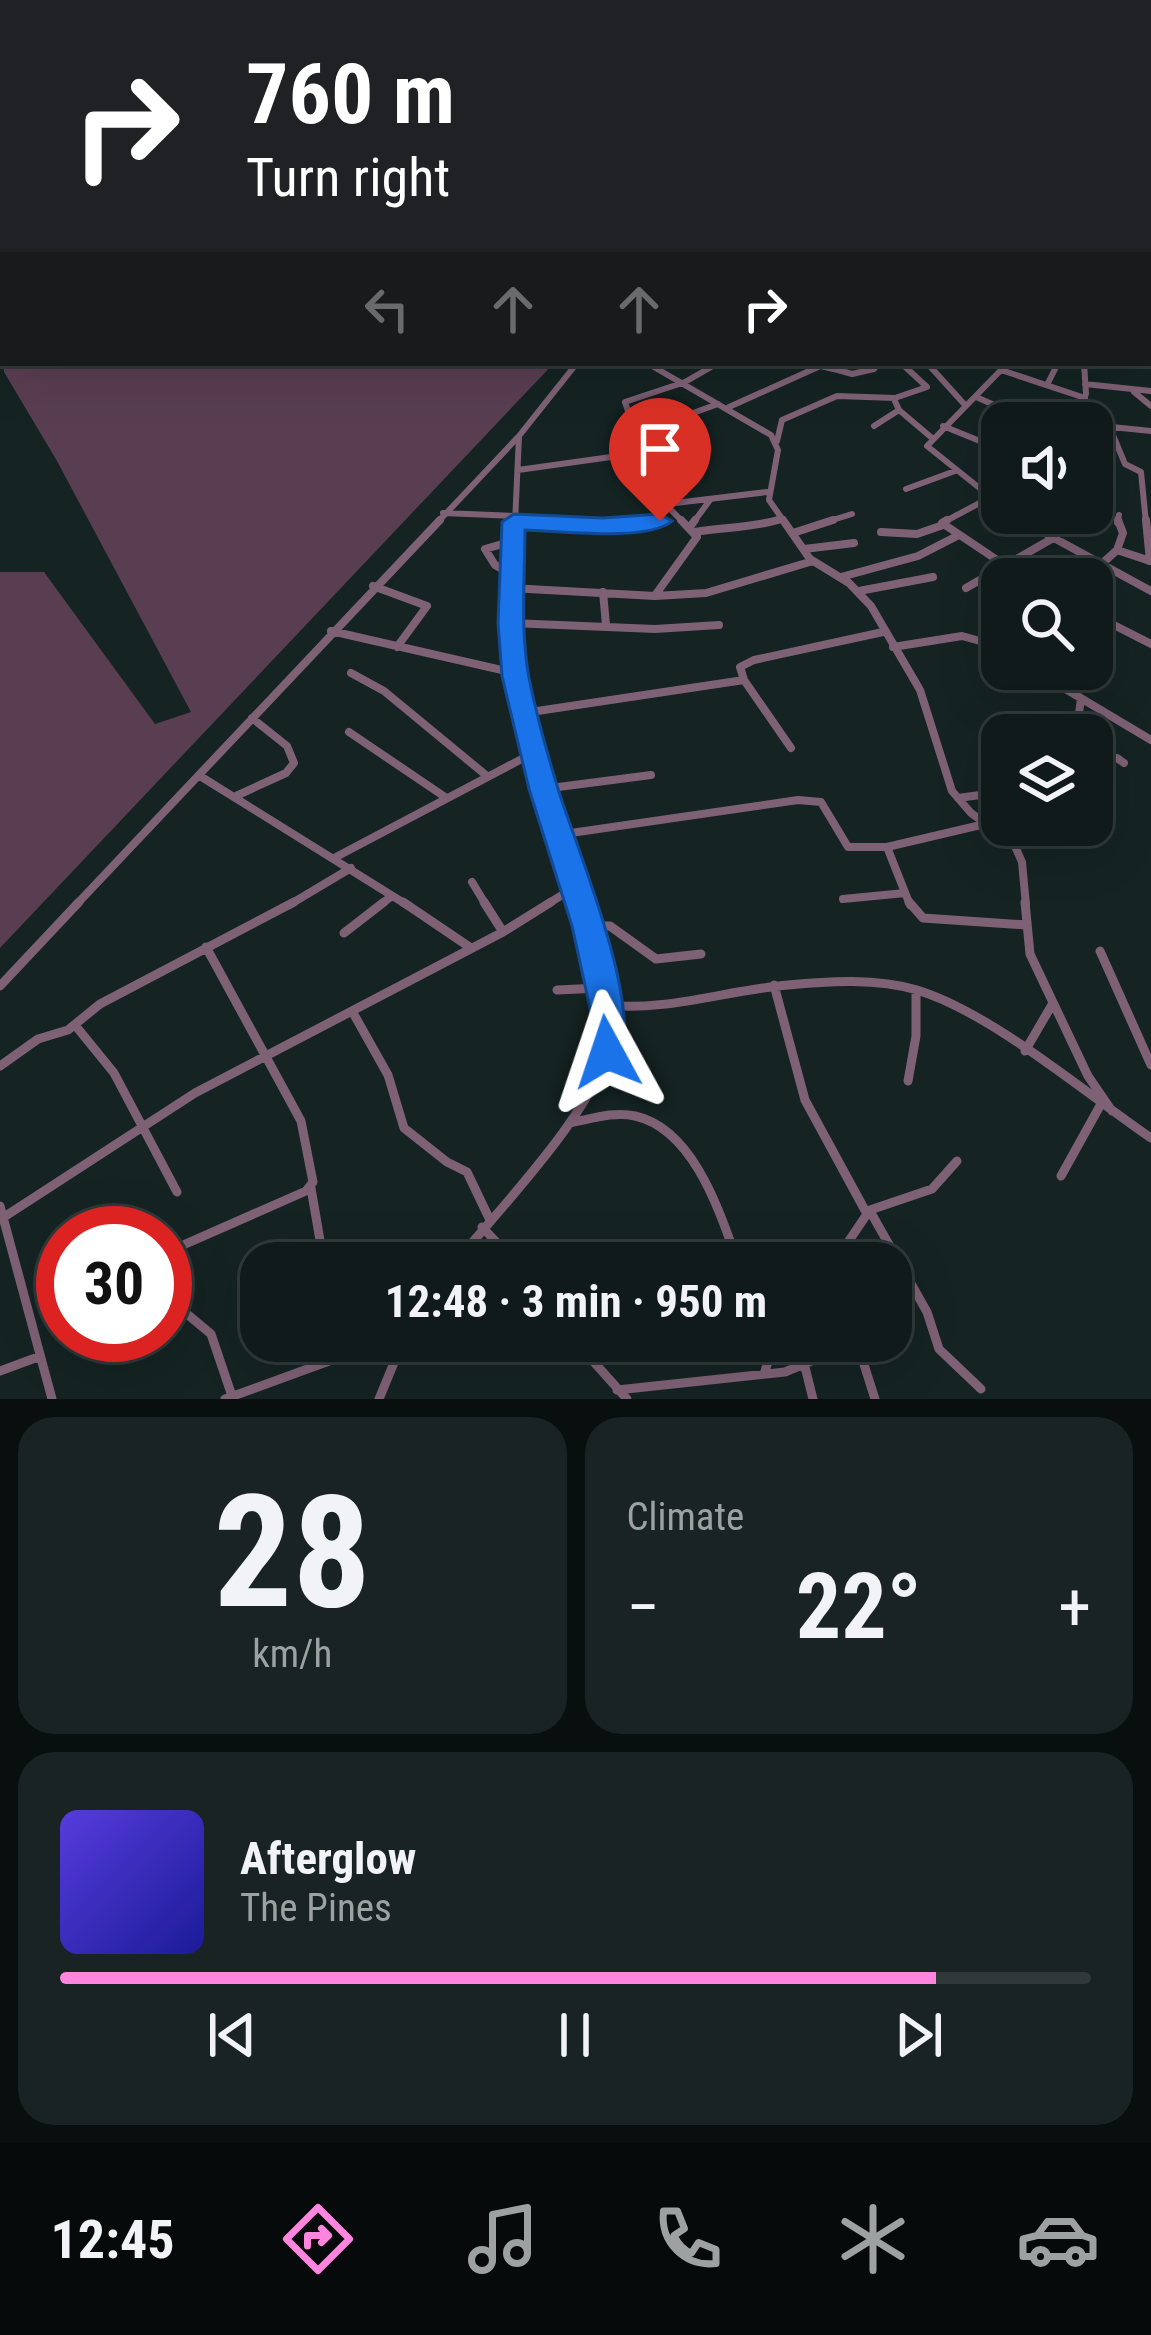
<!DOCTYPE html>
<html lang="en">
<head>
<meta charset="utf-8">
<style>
	body { margin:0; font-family:"Roboto Condensed",sans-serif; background:#192323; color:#f1f3f6; height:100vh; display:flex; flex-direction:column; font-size:45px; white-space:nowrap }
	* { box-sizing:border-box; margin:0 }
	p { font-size:39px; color:#9ca1a2 }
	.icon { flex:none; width:66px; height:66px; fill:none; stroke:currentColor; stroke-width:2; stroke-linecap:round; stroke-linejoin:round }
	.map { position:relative; height:1399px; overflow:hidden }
	.sheet { display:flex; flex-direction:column; gap:18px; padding:18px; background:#090e0e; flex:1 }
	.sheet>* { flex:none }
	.hud { position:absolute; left:0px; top:0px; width:1152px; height:366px; box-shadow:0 12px 48px #0002,0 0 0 3px #303839; background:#202124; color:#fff; overflow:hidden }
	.controls { position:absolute; left:981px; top:402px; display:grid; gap:24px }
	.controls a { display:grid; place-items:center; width:132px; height:132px; border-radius:24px; background:#101a1a; box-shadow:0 12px 48px #0002,0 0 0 3px #303839; font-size:60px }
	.speed { position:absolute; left:36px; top:1206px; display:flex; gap:24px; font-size:60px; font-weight:700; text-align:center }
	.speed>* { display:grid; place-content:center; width:156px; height:156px; border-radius:50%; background:#101a1a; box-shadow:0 12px 48px #0002,0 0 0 3px #303839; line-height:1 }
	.speed .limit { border:18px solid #d22; background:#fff; color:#111 }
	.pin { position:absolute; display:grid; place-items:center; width:102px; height:102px; color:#fff; margin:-123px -51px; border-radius:50% 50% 50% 0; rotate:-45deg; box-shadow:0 0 12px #0007 }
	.pin .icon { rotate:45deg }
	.me { position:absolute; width:132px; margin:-66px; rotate:355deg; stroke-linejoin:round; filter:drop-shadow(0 0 9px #0008) }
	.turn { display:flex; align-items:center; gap:42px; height:252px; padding:0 48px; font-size:54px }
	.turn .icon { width:156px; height:156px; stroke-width:2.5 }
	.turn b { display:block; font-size:84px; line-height:102px }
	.lanes { display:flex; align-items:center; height:114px; padding:0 48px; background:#0003; justify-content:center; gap:60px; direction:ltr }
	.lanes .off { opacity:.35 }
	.big { font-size:90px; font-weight:700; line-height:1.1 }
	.sheet .widget { flex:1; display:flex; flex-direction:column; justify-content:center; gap:18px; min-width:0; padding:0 42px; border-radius:36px; background:#192323 }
	.sheet .dial { align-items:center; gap:0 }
	.dial b { font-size:156px; line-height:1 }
	.song { display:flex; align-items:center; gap:36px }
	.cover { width:144px; height:144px; border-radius:18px; background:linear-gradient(135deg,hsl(250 70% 55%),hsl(240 70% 35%)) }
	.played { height:12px; border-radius:6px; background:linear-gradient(90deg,#ff85df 85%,#303839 85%) }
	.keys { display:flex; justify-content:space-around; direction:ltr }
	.heat { display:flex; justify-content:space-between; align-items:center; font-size:66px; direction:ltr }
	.sheet .tiles { flex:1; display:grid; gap:18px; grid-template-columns:1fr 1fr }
	.widget:last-child { grid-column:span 2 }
	.trip { position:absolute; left:240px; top:1242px; width:672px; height:120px; border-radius:36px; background:#101a1a; box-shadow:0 12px 48px #0002,0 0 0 3px #303839; font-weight:700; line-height:120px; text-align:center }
	.dock { display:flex; height:192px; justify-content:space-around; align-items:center; background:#060a0a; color:#9ca1a2 }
	.dock .icon { width:84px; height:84px }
	.dock .active { color:#ff85df }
	.dock b { font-size:54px; color:#f1f3f6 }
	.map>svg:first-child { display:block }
	.forest { fill:#593e51 }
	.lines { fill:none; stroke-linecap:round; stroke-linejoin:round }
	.minor-far3 { stroke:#7f6176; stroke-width:4.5 }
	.minor-far2 { stroke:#7f6176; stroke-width:6 }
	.minor-far1 { stroke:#7f6176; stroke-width:8 }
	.minor { stroke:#7f6176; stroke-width:9 }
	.route { fill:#1a73e8; stroke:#114b97; stroke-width:3 }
</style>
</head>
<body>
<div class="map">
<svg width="1151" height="1399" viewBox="0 0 1151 1399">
	<rect width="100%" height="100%" fill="#152323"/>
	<path class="forest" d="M3,285v78h551l-554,585v-376h44l111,152 36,-12 -134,-251 -53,-89z"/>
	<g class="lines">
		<path class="minor-far3" d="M932,0l4,3
			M996,0l16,3
			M408,2l18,-2
			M514,2l146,1
			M778,2l19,1
			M0,3l12,-3
			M68,3l8,-3
			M754,3l7,-3
			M918,3l4,-3
			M968,3l6,-2
			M1151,158v17"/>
		<path class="minor-far2" d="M647,363l124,72 7,15 -9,50 16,23
			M808,363l30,7 -5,-7
			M927,363l38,42
			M999,363l2,7 -74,76 75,60
			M1084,363l2,31 -10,25 8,4
			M838,370l14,4 22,-5 4,-6
			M1001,370l84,28
			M1085,384l66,7
			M1047,385l11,-22
			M1134,392l17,14
			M976,397l60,26
			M894,399l5,11 33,28
			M729,407l89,-40
			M1092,425l59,6
			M874,426l25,-16
			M943,426l59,24
			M1110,428l15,36 16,8 5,51
			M635,432l-10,-30 60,-20 33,-19
			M777,441l5,-21 55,-24 58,2 32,-11 -26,-24
			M518,470l93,-13
			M906,489l49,-18
			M665,504l19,19
			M667,504l100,-12
			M443,513l71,3
			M1011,513l15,10
			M513,522l35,1
			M437,523l82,-87
			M515,523l4,-87 58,-73
			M630,523l33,-2 -6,-34 -25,-52 86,-31
			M693,523l17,-23
			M767,523l16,-4
			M823,523l29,-9
			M942,523l49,-26
			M1070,523l11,-10
			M1117,523l2,-8"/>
		<path class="minor-far1" d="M515,520c-2,50 -7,101 0,150 10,80 43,159 67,235
			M783,520l27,39 39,24 22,23 49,84 32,101 19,22 43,31 8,18 4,43
			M947,520l-5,3 64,43
			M1021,520l130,71
			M1146,520l4,41
			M513,522l90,3 60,-5
			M690,527l5,-7
			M695,532c29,-5 55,-4 83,-12
			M881,532l36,2 26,-9
			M793,533l40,-13
			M804,549l50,-6
			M1117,550l33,11
			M511,574l-16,-9 -10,-16 28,-8
			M841,577l77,-21 41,-21
			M1085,579l32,-29 6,-17 -5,-13
			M373,586l54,20 -30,41
			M511,588l144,8 51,-3 107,-32
			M966,588l89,-51 18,-17
			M859,591l74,-14
			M603,592l3,33
			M656,594l41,-57 -16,-17
			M1092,621h14l45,23
			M511,623l144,6 64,-4
			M331,631l184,42
			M893,647l69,-11 40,11
			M1032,669l119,71
			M351,673l33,18 103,85
			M744,680l47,68
			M524,713l220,-33 -4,-13 14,-7 129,-28
			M349,732l96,65
			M1076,735l5,-36
			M1092,759l12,4 13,-5 7,5
			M200,776l207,129
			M543,789l108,-14
			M236,796l50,-23 8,-10 -7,-17 -35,-28
			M958,798l44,-6
			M557,835l241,-35 23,2 27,45h39l98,-23
			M887,847l23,58
			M336,857l197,-104
			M472,882l14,23
			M843,899l62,-6
			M76,905l364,-385
			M289,905l62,-37
			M380,905l12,-9
			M546,905l29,-18"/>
		<path class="minor" d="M403,902l68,46
			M484,902l19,30
			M909,902l14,16 104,7
			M1025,902l5,52 58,122 24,35
			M588,926h22l46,33 45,-5
			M344,933l40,-31
			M1100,951l51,114
			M774,985l31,115 62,114 -33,49
			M0,986l79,-84
			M557,990l43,-2
			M605,1005c60,7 123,-15 183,-20 40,-4 89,-7 129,5 75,23 168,103 234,148
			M352,1011l36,64 16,53 43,34 20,10 22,46
			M75,1025l39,48 63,119
			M1025,1051l28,-48
			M0,1066l38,-27 30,-9 32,-26 194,-102
			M908,1081l8,-45v-46
			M570,1123c21,-4 44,-12 65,-7 59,13 85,97 103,147
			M1061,1176l40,-72
			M311,1188l11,64 -5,11
			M0,1206l52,193
			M867,1211l65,-22 25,-28
			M870,1211l57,101 12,37 42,40
			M4,1217l191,-124 308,-161 48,-30
			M482,1227l34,36
			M165,1253l141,-62 7,-9 -12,-61 -95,-174
			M455,1263c43,-53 149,-161 155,-226 3,-27 -21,-106 -29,-135
			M181,1309l30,25 21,62
			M316,1341l3,21
			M575,1341l52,58
			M805,1367l8,32
			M0,1371l38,-14
			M764,1374l5,-15 -2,-18
			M617,1390l168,-18 64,-27 12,10 14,44
			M225,1399l159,-58
			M379,1399l24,-58"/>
	</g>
	<path class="route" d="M514,514l89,4 57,-4 12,7c-23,21 -114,10 -147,9 0,49 -5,100 4,148 8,39 19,79 31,117 19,59 84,214 59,268l-12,5 -12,-5 -5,-11 1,-39 -19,-87 -43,-137 -27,-113 -4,-53 4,-101z"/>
</svg>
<div class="controls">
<a><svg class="icon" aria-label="sound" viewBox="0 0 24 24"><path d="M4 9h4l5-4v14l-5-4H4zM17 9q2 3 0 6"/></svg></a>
<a><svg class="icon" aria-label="search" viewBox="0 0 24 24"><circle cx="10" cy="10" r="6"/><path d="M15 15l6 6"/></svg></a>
<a><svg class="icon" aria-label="layers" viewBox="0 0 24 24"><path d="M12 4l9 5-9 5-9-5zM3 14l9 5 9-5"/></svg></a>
</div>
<div class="speed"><div class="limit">30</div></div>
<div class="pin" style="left:660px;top:521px;background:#d93025"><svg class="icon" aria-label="arrive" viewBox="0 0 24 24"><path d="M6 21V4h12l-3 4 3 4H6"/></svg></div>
<svg class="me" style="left:607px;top:1052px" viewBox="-20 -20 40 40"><path d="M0-17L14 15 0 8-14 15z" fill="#1a73e8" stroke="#fff" stroke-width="4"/></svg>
<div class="trip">12:48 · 3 min · 950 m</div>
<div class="hud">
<div class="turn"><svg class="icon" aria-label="right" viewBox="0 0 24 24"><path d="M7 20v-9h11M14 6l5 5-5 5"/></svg><div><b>760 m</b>Turn right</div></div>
<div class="lanes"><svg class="icon off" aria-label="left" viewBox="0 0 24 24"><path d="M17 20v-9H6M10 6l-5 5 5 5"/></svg><svg class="icon off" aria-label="ahead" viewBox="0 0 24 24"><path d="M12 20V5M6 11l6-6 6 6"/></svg><svg class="icon off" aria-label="ahead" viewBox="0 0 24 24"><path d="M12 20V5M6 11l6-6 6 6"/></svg><svg class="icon" aria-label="right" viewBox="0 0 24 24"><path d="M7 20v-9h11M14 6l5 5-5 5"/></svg></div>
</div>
</div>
<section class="sheet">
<div class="tiles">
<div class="widget dial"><b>28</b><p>km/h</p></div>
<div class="widget"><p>Climate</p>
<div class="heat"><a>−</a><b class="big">22°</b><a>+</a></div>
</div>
<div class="widget">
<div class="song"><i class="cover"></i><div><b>Afterglow</b><p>The Pines</p></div></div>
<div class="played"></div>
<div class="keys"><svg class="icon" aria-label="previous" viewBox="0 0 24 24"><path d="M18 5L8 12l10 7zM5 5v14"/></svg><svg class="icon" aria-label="pause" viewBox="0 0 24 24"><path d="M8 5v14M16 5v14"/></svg><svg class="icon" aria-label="next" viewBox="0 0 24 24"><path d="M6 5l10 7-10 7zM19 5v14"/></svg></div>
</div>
</div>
</section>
<nav class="dock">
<b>12:45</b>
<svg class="icon active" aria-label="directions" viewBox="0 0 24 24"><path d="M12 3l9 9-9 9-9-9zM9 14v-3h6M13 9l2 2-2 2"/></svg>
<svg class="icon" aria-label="music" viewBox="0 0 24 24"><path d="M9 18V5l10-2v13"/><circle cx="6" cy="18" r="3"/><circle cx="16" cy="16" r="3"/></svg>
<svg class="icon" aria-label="phone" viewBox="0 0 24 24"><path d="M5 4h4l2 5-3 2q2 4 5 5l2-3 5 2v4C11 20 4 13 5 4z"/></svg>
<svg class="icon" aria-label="climate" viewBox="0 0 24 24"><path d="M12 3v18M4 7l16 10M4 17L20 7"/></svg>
<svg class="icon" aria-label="car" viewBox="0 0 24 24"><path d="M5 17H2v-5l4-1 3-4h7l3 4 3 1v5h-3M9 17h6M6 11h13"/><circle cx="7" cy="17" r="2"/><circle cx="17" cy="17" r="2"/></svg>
</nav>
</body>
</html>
